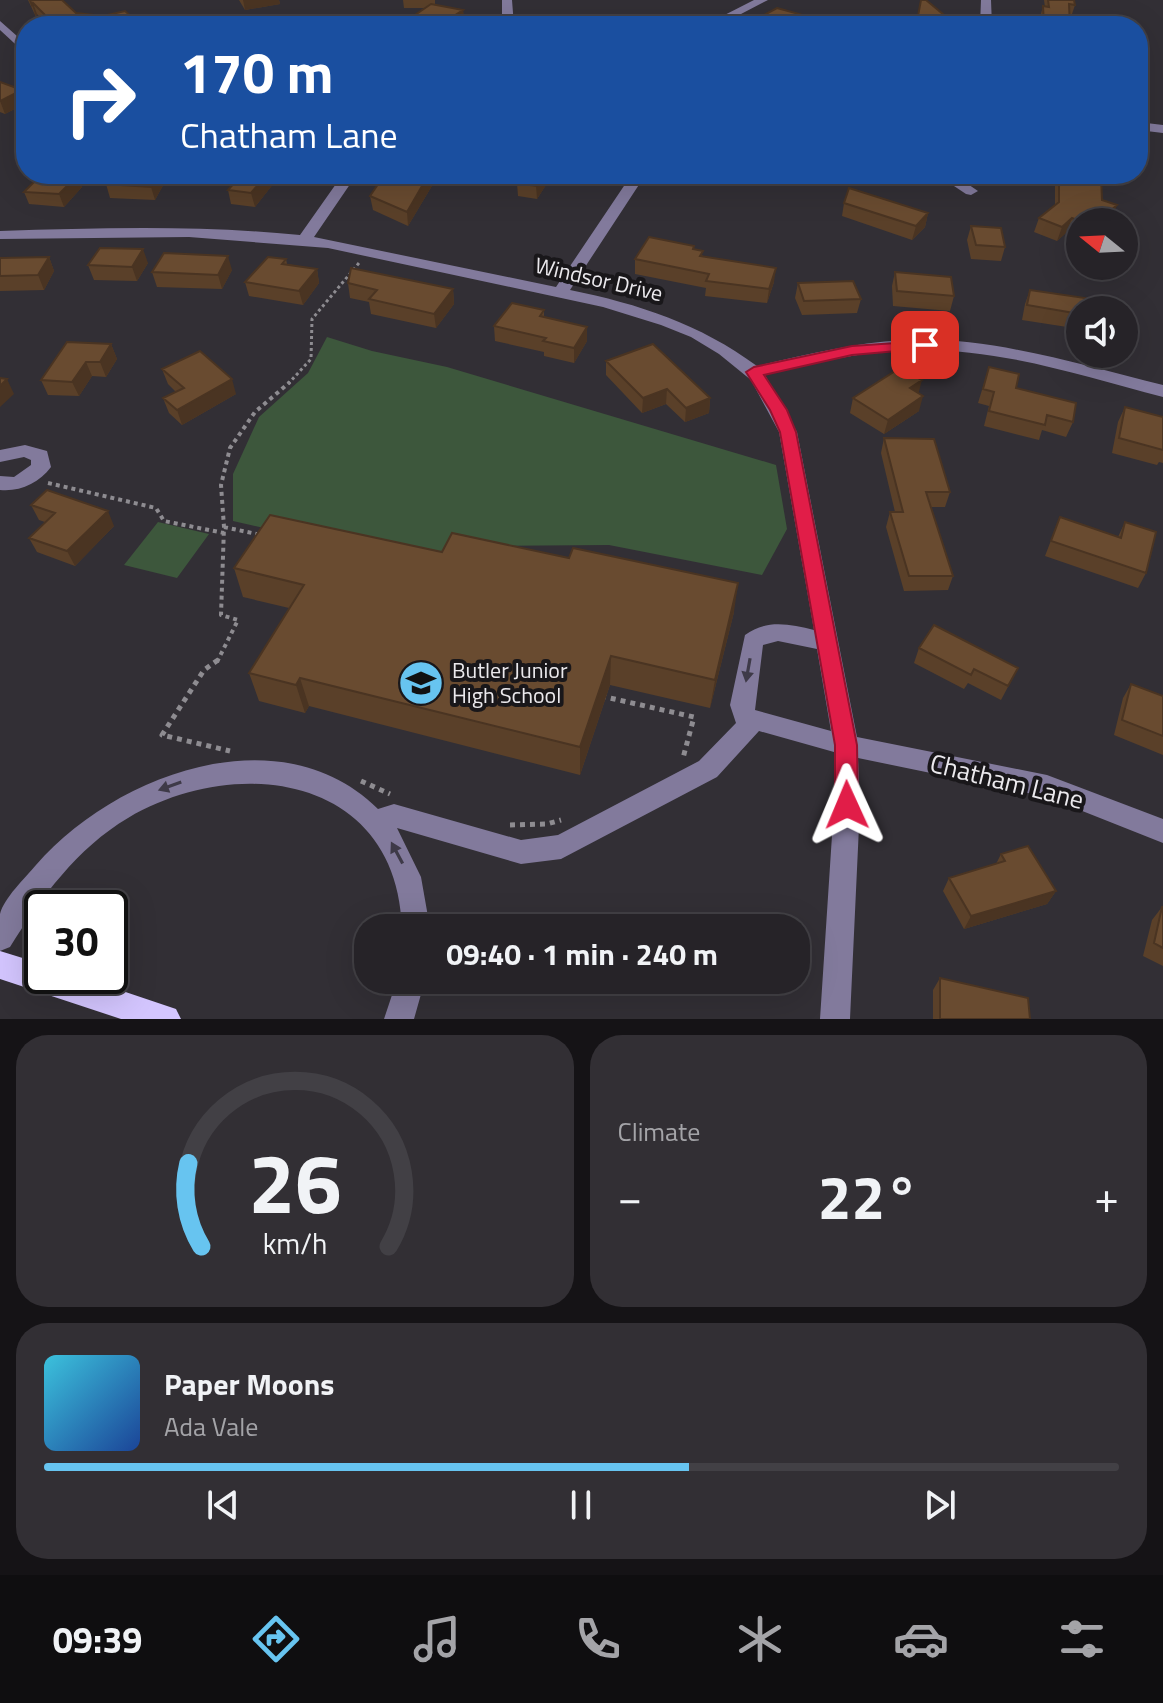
<!DOCTYPE html>
<html lang="en">
<head>
<meta charset="utf-8">
<style>
	body { margin:0; font-family:"Titillium Web",sans-serif; background:#322f34; color:#f1f3f6; height:100vh; display:flex; flex-direction:column; font-size:30px; white-space:nowrap }
	* { box-sizing:border-box; margin:0 }
	p { font-size:26px; color:#a4a4a8 }
	.icon { flex:none; width:44px; height:44px; fill:none; stroke:currentColor; stroke-width:2; stroke-linecap:round; stroke-linejoin:round }
	.map { position:relative; height:1019px; overflow:hidden }
	.drawer { display:flex; flex-direction:column; gap:16px; padding:16px; background:#151316; flex:1 }
	.drawer>* { flex:none }
	.hud { position:absolute; left:16px; top:16px; width:1132px; height:168px; border-radius:32px; box-shadow:0 8px 32px #0002,0 0 0 2px #424045; background:#1a4fa0; color:#fff; overflow:hidden }
	.needle { width:52px; rotate:288deg }
	.fabs { position:absolute; left:1066px; top:208px; display:grid; gap:16px }
	.fabs a { display:grid; place-items:center; width:72px; height:72px; border-radius:50%; background:#262328; box-shadow:0 8px 32px #0002,0 0 0 2px #424045; font-size:40px }
	.speed { position:absolute; left:24px; top:890px; display:flex; gap:16px; font-size:40px; font-weight:700; text-align:center }
	.speed>* { display:grid; place-content:center; width:104px; height:104px; border-radius:50%; background:#262328; box-shadow:0 8px 32px #0002,0 0 0 2px #424045; line-height:1 }
	.speed .limit { border:4px solid #111; border-radius:12px; background:#fff; color:#111 }
	.pin { position:absolute; display:grid; place-items:center; width:68px; height:68px; color:#fff; margin:-34px; border-radius:16px; box-shadow:0 4px 12px #0006 }
	.me { position:absolute; width:88px; margin:-44px; rotate:359deg; stroke-linejoin:round; filter:drop-shadow(0 0 6px #0008) }
	.turn { display:flex; align-items:center; gap:28px; height:168px; padding:0 32px; font-size:36px }
	.turn .icon { width:104px; height:104px; stroke-width:2.5 }
	.turn b { display:block; font-size:56px; line-height:68px }
	.big { font-size:60px; font-weight:700; line-height:1.1 }
	.drawer .widget { flex:1; display:flex; flex-direction:column; justify-content:center; gap:12px; min-width:0; padding:0 28px; border-radius:32px; background:#322f34 }
	.drawer .dial { align-items:center; gap:0 }
	.dial svg { height:208px; overflow:visible; fill:none; stroke:#424045; stroke-width:7; stroke-linecap:round; text-anchor:middle }
	.dial text { fill:#f1f3f6; stroke:none }
	.song { display:flex; align-items:center; gap:24px }
	.cover { width:96px; height:96px; border-radius:12px; background:linear-gradient(135deg,hsl(190 70% 55%),hsl(220 70% 35%)) }
	.played { height:8px; border-radius:4px; background:linear-gradient(90deg,#67c4f0 60%,#424045 60%) }
	.keys { display:flex; justify-content:space-around; direction:ltr }
	.heat { display:flex; justify-content:space-between; align-items:center; font-size:44px; direction:ltr }
	.drawer .tiles { flex:1; display:grid; gap:16px; grid-template-columns:1fr 1fr }
	.widget:last-child { grid-column:span 2 }
	.trip { position:absolute; left:354px; top:914px; width:456px; height:80px; border-radius:32px; background:#262328; box-shadow:0 8px 32px #0002,0 0 0 2px #424045; font-weight:700; line-height:80px; text-align:center }
	.tab-bar { display:flex; height:128px; justify-content:space-around; align-items:center; background:#0f0e10; color:#a4a4a8 }
	.tab-bar .icon { width:56px; height:56px }
	.tab-bar .active { color:#67c4f0 }
	.tab-bar b { font-size:36px; color:#f1f3f6 }
	.map>svg:first-child { display:block }
	.green { fill:#3d573c }
	.lines { fill:none; stroke-linecap:round; stroke-linejoin:round }
	.path-far2 { stroke:#8e8c91; stroke-width:3; stroke-dasharray:3 3; stroke-linecap:butt }
	.path-far1 { stroke:#8e8c91; stroke-width:4; stroke-dasharray:4 4; stroke-linecap:butt }
	.path { stroke:#8e8c91; stroke-width:5; stroke-dasharray:5 5; stroke-linecap:butt }
	.minor { fill:#827a9c; fill-rule:evenodd }
	.major { fill:#d3c5fe; fill-rule:evenodd }
	.wall { fill:#5a4029 }
	.shaded-wall { fill:#4a3422 }
	.building { fill:#694b30; stroke:#4a3422; stroke-width:2 }
	.oneway { fill:#3e3a48 }
	.route { fill:#e11d48; stroke:#92132f; stroke-width:2 }
	.labels { text-anchor:middle; dominant-baseline:central; stroke-width:8; stroke-linejoin:round; paint-order:stroke }
	.street-label { font-size:22px; fill:#ebe9ed; stroke:#19171a }
	.poi-label { font-size:22px; fill:#ebe9ed; stroke:#19171a; text-anchor:start }
	.near-street-label { font-size:26px; fill:#ebe9ed; stroke:#19171a }
</style>
</head>
<body>
<div class="map">
<svg width="1163" height="1019" viewBox="0 0 1163 1019">
	<rect width="100%" height="100%" fill="#322f35"/>
	<path class="green" d="M327,337l45,14 75,16 329,98 11,64 -25,46 -153,-30 -144,1 -48,16 -184,-41v-47l26,-57 49,-44z
		M158,522l51,12 -32,44 -53,-13z"/>
	<g class="lines">
		<path class="path-far2" d="M288,384l23,-25 1,-40 47,-56"/>
		<path class="path-far1" d="M48,483l108,25 8,13 60,12
			M224,527l37,8
			M217,662l21,-42 -17,-5 3,-88 -3,-42 9,-37 25,-36 35,-30"/>
		<path class="path" d="M218,660l-14,10 -42,65 68,16
			M601,696l93,21 -11,41
			M361,781l29,13
			M510,825l37,-1 14,-4"/>
		<path class="minor" d="M502,0h10l2,26h-12z
			M754,0h14l-50,26h-15z
			M981,0h10l1,26h-12z
			M0,21l26,23v10l-26,-24z
			M1138,122l25,3v8l-25,-3z
			M343,174h14l-43,63 242,50 76,-113h14l-76,116c69,14 130,34 187,76 48,-11 96,-23 146,-26 88,-4 175,24 260,45v12c-84,-22 -170,-51 -259,-47 -47,2 -93,14 -139,25l32,57 60,305 190,38 116,44v24l-116,-46 -189,-39 2,47 -10,214h-30l14,-214v-53l-75,-21 -42,46 -156,82 -40,5 -124,-36 24,49 9,51h-28c-5,-152 -164,-175 -274,-110 -51,30 -87,80 -118,129l-10,4c0,-12 0,-26 0,-37 4,-16 25,-36 36,-49 78,-90 244,-153 342,-56l16,-5 127,36 37,-5 141,-74 37,-38 -6,-18 15,-70c21,-16 45,-11 69,-5l-35,-198 -28,-52 -32,-26 -28,-17 -30,-12 -58,-18 -275,-59 -139,-11 -189,2v-8c100,-3 200,-6 300,4zM778,641l39,8 14,82 -76,-21 8,-65z
			M792,174h110c-14,10 -96,10 -110,0z
			M936,174h17l25,17 -7,4 -5,-1z
			M25,445l22,6 4,16c-12,16 -31,25 -51,23v-14l14,1 17,-12v-5l-7,-3 -24,5v-12z
			M397,980h28l-11,39h-30z"/>
		<path class="major" d="M0,951l42,13v12h36l98,33 5,10h-60l-121,-40z"/>
	</g>
	<path class="wall" d="M28,0h34l14,13 66,13h-93l-12,-12 -1,3z
		M239,0h40l1,4 -35,6z
		M403,0h32v5l28,5 1,12 -6,4h-59l27,-18h-22z
		M921,0l22,26h-27z
		M1044,0h30l1,5 -4,12h-1v9h-30v-8l3,-12 2,1z
		M0,82l22,8 4,13 -21,11 -5,-2z
		M112,174h54l1,4 -12,22 -45,-2 -4,-14z
		M281,174l-26,33 -24,-3 -3,-14z
		M439,174l-31,52 -35,-16 -3,-14z
		M523,174h30l-16,25 -19,-3 -1,-13z
		M1026,174h68l8,26 10,19 -3,3h-29v10l-4,4 -9,-4 -10,9 -23,-9 5,-14 16,-13v-24l-29,-4z
		M78,175l4,12 -18,20 -35,-3 -5,-12z
		M844,203l84,10 -3,14 -13,13 -70,-24z
		M971,226l34,21 -4,14 -30,-2 -4,-19z
		M694,246v3l9,7 71,26 -7,21 -62,-7 1,-8 -71,-14v-15z
		M49,257l5,14 -10,19 -44,1v-33z
		M286,259l1,5 30,5 2,14 -16,22 -54,-9 -4,-14z
		M148,263l-11,18 -43,-1 -6,-15z
		M232,270l-10,19 -65,-2 -5,-15z
		M895,272l59,24 -4,15 -57,-5 -1,-20z
		M348,283l105,6 1,15 -18,24 -65,-14 -2,-12 -19,-4z
		M798,283l63,16 -4,14 -55,2 -7,-17z
		M1030,290l50,20v19l-58,-9 3,-16z
		M544,310v7l43,24 -13,22 -30,-7v-4l-49,-11 -1,-15z
		M111,344l6,15 -11,18 -14,-1 -13,20 -31,-1 -7,-15z
		M606,361l104,37 -1,15 -24,9 -19,-18 -24,9 -36,-38z
		M989,367l27,21 57,34 -7,15 -24,-7 -3,10 -55,-14 5,-20 -11,-3z
		M162,369l74,25 -54,31 -13,-12 -6,-15 13,-6 -8,-8z
		M853,398l66,13 -35,23 -34,-21z
		M1125,407l38,10v46l-4,-1 -2,3 -45,-12 6,-31z
		M884,438l66,54 -5,15h-14l22,69 -5,14 -44,1 -18,-64 4,-15h5l-14,-59z
		M31,505l83,21 -39,40 -38,-14 -8,-14 16,-16 -6,-2z
		M1060,517l58,20 7,-15 21,51 -8,15 -93,-32z
		M442,552l292,60 -24,96 -100,-23 -30,90 -271,-69 -4,7 -46,-12 -10,-28 40,-65 -46,-11 -9,-29z
		M919,648l99,20 -17,32 -33,-17 -4,6 -50,-26z
		M1131,684l32,12v59l-49,-20 9,-37z
		M1001,854l55,37 -9,13 -83,25 -21,-38 6,-13 47,-14z
		M1162,907h1v59l-20,-10 9,-36z
		M940,978l90,41h-97v-29z"/>
	<path class="shaded-wall" d="M243,0h36l1,4 -35,6z
		M33,3l4,11 -1,3 -4,-12z
		M463,10l1,12 -6,4h-20z
		M799,14l-2,8 6,-2 -1,6h-18l9,-9z
		M22,90l4,13 -21,11 -5,-13z
		M158,174h8l1,4 -12,22 -4,-13z
		M267,174h14l-26,33 -4,-14z
		M429,174h10l-31,52 -1,-14z
		M544,174h9l-16,25 -1,-13z
		M78,175l4,12 -18,20 -5,-13z
		M1117,205l-5,14 -3,3h-10z
		M928,213l-3,14 -13,13 4,-14z
		M1072,218l-5,14 -10,9 5,-14z
		M143,249l5,14 -11,18 -5,-14z
		M228,256l4,14 -10,19 -4,-14z
		M49,257l5,14 -10,19 -6,-15z
		M776,268l-2,14 -7,21 2,-14z
		M317,269l2,14 -16,22 -4,-14z
		M453,289l1,15 -18,24 -2,-14z
		M587,327v14l-13,22v-15z
		M111,344l6,15 -11,18 -6,-15z
		M86,362l6,14 -13,20 -7,-14z
		M7,379l7,15 -14,13v-21z
		M232,379l4,15 -54,31 -5,-15z
		M922,380l-4,15 -8,-7z
		M667,389l-1,15 -24,9 1,-15z
		M923,396l-4,15 -35,23 4,-14z
		M710,398l-1,15 -24,9 1,-14z
		M108,511l6,15 -39,40 -8,-15z
		M738,583l-4,29 -24,96 5,-28z
		M611,656l-1,29 -30,90v-28z
		M300,678l9,28 -4,7 -9,-28z
		M1056,891l-9,13 -83,25 7,-13z"/>
	<path class="building" d="M30,0h32l14,13 27,3 22,-5 17,15h-76l-11,-1 -22,-22 -1,2z
		M921,0h5l18,15 -1,11h-24l1,-4 7,2 -9,-8z
		M1048,0h26l1,5 -6,-1 1,22h-26l-1,-20 6,1z
		M431,4l32,6 -25,16h-39z
		M777,8l22,6 -6,3 10,3 -19,6h-40z
		M0,82l22,8 -22,11z
		M42,174h25l11,1 -19,19 -35,-2z
		M112,174h46l-7,13 -45,-3z
		M242,174h25l-16,19 -23,-3z
		M385,174h44l-22,38 -37,-16z
		M523,174h21l-8,12 -19,-3z
		M1059,174l42,1 1,25 15,5 -17,15 -12,-4 -7,6 -9,-4 -10,9 -23,-9 20,-16z
		M849,188l79,25 -12,13 -72,-23z
		M971,226l30,2 4,19 -29,-2z
		M649,237l45,9 -1,3 10,2 -3,5 76,12 -7,21 -63,-8 3,-7 -74,-15z
		M100,248l43,1 -11,18 -44,-2z
		M164,253l64,3 -10,19 -66,-3z
		M49,257l-11,18 -38,1v-18z
		M268,257l18,2 -4,5 35,5 -18,22 -54,-9z
		M351,268l102,21 -19,25 -65,-15 8,-9 -29,-7z
		M895,272l56,5 3,19 -57,-5z
		M853,281l8,18 -57,2 -6,-18z
		M1030,290l62,9v11h-12v4l-53,-9z
		M512,303l32,7 -4,6 47,11 -13,21 -31,-7 3,-3 -52,-12z
		M67,342l44,2 -11,18h-14l-14,20 -31,-2z
		M653,344l57,54 -24,10 -19,-19 -24,9 -37,-37z
		M200,351l32,28 -55,31 -14,-12 21,-10 -22,-19z
		M989,367l30,7 -3,14 60,15 -3,19 -26,-7 -2,10 -56,-14 5,-19 -11,-3z
		M900,368l22,12 -12,8 13,8 -35,24 -35,-22z
		M0,378l7,1 -7,7z
		M1125,407l38,10v33l-44,-12z
		M884,438l50,1 16,53h-24l27,84h-44l-19,-64h13z
		M47,490l61,21 -41,40 -38,-13 26,-25 -24,-8z
		M270,515l172,37 10,-19 117,25 4,-10 165,35 -23,97 -104,-24 -31,91 -280,-69 -4,7 -47,-12 55,-88 -70,-17z
		M1060,517l61,21 4,-16 31,10 -10,41 -95,-32z
		M934,625l84,43 -10,18 -34,-17 -3,6 -52,-27z
		M1131,684l32,12v40l-41,-16z
		M1028,846l28,45 -85,25 -22,-38 56,-17 -4,-7z
		M1162,907h1v41l-9,-5z
		M940,978l88,20 2,21h-90z"/>
	<defs><path id="oneway-solid" d="M-6-.8H1V-3.2L6.5 0L1 3.2V.8H-6Z" transform="scale(2)"/></defs>
	<g class="oneway">
		<use href="#oneway-solid" transform="translate(748 670) rotate(100)"/>
		<use href="#oneway-solid" transform="translate(170 786) rotate(160)"/>
		<use href="#oneway-solid" transform="translate(397 853) rotate(-118)"/>
	</g>
	<path class="route" d="M925,341l6,1v6l-79,7 -88,20 23,35 9,22 61,313 1,60 -3,8 -8,3 -8,-3 -4,-8v-60l-55,-313 -10,-22 -24,-38 8,-5 98,-21z"/>
	<defs>
		<g id="school-disc" transform="scale(2.3)"><circle r="9.5" fill="#67c4f0" stroke="#19171a"/><path d="M0-5L7-2L0 1L-7-2ZM-4 1L0 2.5L4 1V4Q0 6-4 4Z" fill="#111"/></g>
	</defs>
	<g fill-rule="evenodd">
		<use href="#school-disc" x="421" y="683"/>
	</g>
	<g class="labels">
		<g class="street-label">
			<text transform="translate(599 279) rotate(13)">Windsor Drive</text>
		</g>
		<g class="poi-label">
			<text x="452" y="670">Butler Junior<tspan x="452" dy="25">High School</tspan></text>
		</g>
		<g class="near-street-label">
			<text transform="translate(1007 781) rotate(14)">Chatham Lane</text>
		</g>
	</g>
</svg>
<div class="fabs">
<a><svg class="needle" viewBox="-14 -14 28 28"><path d="M0-13l5 13h-10z" fill="#e53935"/><path d="M0 13l5-13h-10z" fill="#a4a4a8"/></svg></a>
<a><svg class="icon" aria-label="sound" viewBox="0 0 24 24"><path d="M4 9h4l5-4v14l-5-4H4zM17 9q2 3 0 6"/></svg></a>
</div>
<div class="speed"><div class="limit">30</div></div>
<div class="pin" style="left:925px;top:345px;background:#d93025"><svg class="icon" aria-label="arrive" viewBox="0 0 24 24"><path d="M6 21V4h12l-3 4 3 4H6"/></svg></div>
<svg class="me" style="left:847px;top:805px" viewBox="-20 -20 40 40"><path d="M0-17L14 15 0 8-14 15z" fill="#e11d48" stroke="#fff" stroke-width="4"/></svg>
<div class="trip">09:40 · 1 min · 240 m</div>
<div class="hud">
<div class="turn"><svg class="icon" aria-label="right" viewBox="0 0 24 24"><path d="M7 20v-9h11M14 6l5 5-5 5"/></svg><div><b>170 m</b>Chatham Lane</div></div>
</div>
</div>
<section class="drawer">
<div class="tiles">
<div class="widget dial"><svg viewBox="0 0 100 80">
<path d="M14 69A42 42 0 1 1 86 69"/>
<path d="M14 69A42 42 0 0 1 9 37" stroke="#67c4f0"/>
<text x="50" y="56" font-size="32" font-weight="700">26</text>
<text x="50" y="72" font-size="11">km/h</text>
</svg></div>
<div class="widget"><p>Climate</p>
<div class="heat"><a>−</a><b class="big">22°</b><a>+</a></div>
</div>
<div class="widget">
<div class="song"><i class="cover"></i><div><b>Paper Moons</b><p>Ada Vale</p></div></div>
<div class="played"></div>
<div class="keys"><svg class="icon" aria-label="previous" viewBox="0 0 24 24"><path d="M18 5L8 12l10 7zM5 5v14"/></svg><svg class="icon" aria-label="pause" viewBox="0 0 24 24"><path d="M8 5v14M16 5v14"/></svg><svg class="icon" aria-label="next" viewBox="0 0 24 24"><path d="M6 5l10 7-10 7zM19 5v14"/></svg></div>
</div>
</div>
</section>
<nav class="tab-bar">
<b>09:39</b>
<svg class="icon active" aria-label="directions" viewBox="0 0 24 24"><path d="M12 3l9 9-9 9-9-9zM9 14v-3h6M13 9l2 2-2 2"/></svg>
<svg class="icon" aria-label="music" viewBox="0 0 24 24"><path d="M9 18V5l10-2v13"/><circle cx="6" cy="18" r="3"/><circle cx="16" cy="16" r="3"/></svg>
<svg class="icon" aria-label="phone" viewBox="0 0 24 24"><path d="M5 4h4l2 5-3 2q2 4 5 5l2-3 5 2v4C11 20 4 13 5 4z"/></svg>
<svg class="icon" aria-label="climate" viewBox="0 0 24 24"><path d="M12 3v18M4 7l16 10M4 17L20 7"/></svg>
<svg class="icon" aria-label="car" viewBox="0 0 24 24"><path d="M5 17H2v-5l4-1 3-4h7l3 4 3 1v5h-3M9 17h6M6 11h13"/><circle cx="7" cy="17" r="2"/><circle cx="17" cy="17" r="2"/></svg>
<svg class="icon" aria-label="filters" viewBox="0 0 24 24"><path d="M4 7h16M4 17h16"/><circle cx="9" cy="7" r="2"/><circle cx="15" cy="17" r="2"/></svg>
</nav>
</body>
</html>
